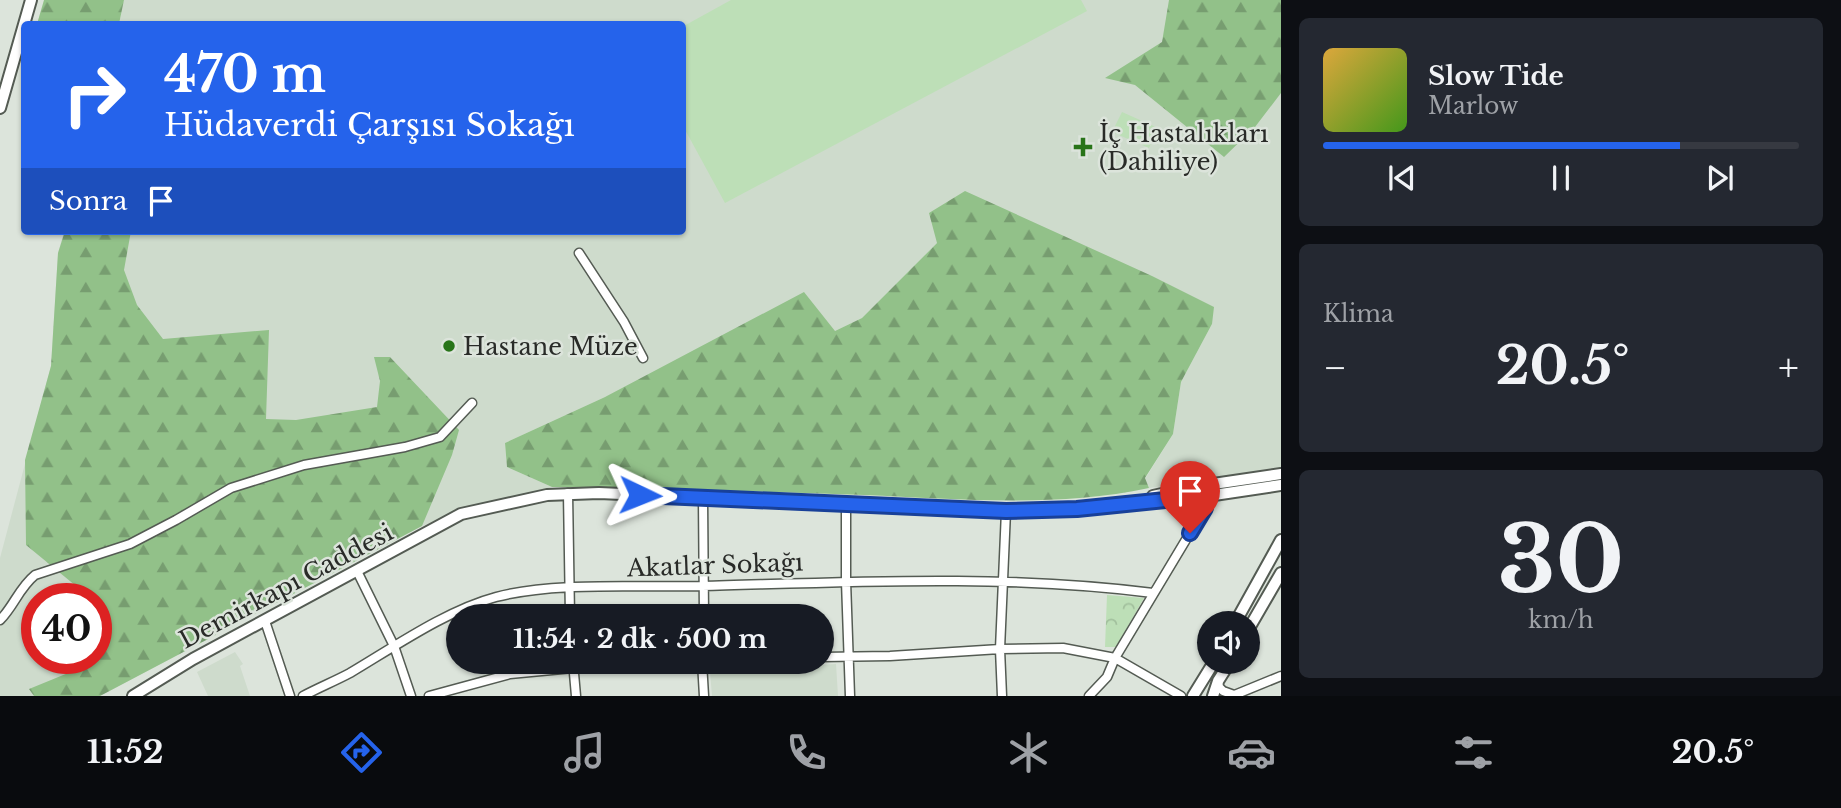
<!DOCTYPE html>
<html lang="tr">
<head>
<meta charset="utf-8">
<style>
	body { margin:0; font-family:"Libre Baskerville",serif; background:#242831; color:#f1f3f6; height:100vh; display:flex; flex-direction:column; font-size:26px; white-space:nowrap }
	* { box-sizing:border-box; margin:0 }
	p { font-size:23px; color:#9ea1a6 }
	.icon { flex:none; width:38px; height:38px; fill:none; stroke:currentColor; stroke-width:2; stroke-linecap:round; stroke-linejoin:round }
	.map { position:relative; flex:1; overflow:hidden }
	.side { display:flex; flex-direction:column; gap:18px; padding:18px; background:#0d0f14; width:560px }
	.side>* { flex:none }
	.hud { position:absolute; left:21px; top:21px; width:665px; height:214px; border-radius:7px; box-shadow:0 2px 5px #0004; background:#2563eb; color:#fff; overflow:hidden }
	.tools { position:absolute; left:1197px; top:611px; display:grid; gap:14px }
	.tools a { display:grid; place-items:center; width:63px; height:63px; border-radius:50%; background:#171b24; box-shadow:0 2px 5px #0004; font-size:35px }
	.speed { position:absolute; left:21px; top:583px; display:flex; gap:14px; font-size:35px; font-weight:700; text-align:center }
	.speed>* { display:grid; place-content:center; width:91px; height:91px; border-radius:50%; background:#171b24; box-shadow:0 2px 5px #0004; line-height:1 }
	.speed .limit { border:10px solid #d22; background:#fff; color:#111 }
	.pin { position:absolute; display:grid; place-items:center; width:60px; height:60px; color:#fff; margin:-72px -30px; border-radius:50% 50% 50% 0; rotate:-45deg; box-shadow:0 0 7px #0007 }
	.pin .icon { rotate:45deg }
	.me { position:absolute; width:77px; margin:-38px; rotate:92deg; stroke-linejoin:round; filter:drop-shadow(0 0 5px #0008) }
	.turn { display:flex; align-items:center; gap:24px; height:147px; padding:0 28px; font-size:32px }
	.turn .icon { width:91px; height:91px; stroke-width:2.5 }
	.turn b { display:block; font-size:49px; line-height:60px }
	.then { display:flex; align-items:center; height:66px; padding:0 28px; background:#0003; gap:14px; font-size:26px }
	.big { font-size:52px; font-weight:700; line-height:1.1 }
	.side .widget { flex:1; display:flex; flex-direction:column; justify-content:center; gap:10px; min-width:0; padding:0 24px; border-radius:10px; background:#242831 }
	.side .dial { align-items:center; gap:0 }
	.dial b { font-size:91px; line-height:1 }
	.song { display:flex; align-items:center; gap:21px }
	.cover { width:84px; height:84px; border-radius:10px; background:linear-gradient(135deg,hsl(40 70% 55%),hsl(100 70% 35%)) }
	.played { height:7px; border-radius:4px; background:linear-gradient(90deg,#2563eb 75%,#363941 75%) }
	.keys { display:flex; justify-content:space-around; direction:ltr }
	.heat { display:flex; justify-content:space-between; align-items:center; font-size:38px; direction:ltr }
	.trip { position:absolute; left:446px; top:604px; width:388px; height:70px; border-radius:35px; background:#171b24; box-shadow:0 2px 5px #0004; font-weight:700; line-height:70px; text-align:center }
	.tab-bar { display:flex; height:112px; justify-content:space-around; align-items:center; background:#090b0e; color:#9ea1a6 }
	.tab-bar .icon { width:49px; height:49px }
	.tab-bar .on { color:#2563eb }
	.tab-bar b { font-size:32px; color:#f1f3f6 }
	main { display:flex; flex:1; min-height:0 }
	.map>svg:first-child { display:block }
	.built { fill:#cedbcc; fill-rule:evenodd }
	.green { fill:#bddfb7 }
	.forest { fill:url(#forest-firs) }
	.park { fill:url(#park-crowns) }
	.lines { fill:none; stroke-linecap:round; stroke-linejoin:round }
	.street-casing { stroke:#545b53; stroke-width:11 }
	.secondary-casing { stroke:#545b53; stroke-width:14 }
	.street { stroke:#fff; stroke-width:8 }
	.secondary { stroke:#fff; stroke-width:10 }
	.route-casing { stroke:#184099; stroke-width:18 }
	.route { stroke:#2563eb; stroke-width:12 }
	.poi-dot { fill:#287419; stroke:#dce4db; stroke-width:2.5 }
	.labels { text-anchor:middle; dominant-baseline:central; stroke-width:5; stroke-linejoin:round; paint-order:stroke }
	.poi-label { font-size:24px; fill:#292b28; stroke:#dce4db; text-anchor:start }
	.street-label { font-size:24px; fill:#292b28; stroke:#dce4db }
</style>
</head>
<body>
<main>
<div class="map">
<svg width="1281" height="696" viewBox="0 0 1281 696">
	<defs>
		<pattern id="forest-firs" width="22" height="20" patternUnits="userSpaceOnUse" patternTransform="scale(1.75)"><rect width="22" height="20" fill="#92c189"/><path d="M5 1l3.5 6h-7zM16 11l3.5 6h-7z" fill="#779d70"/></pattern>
		<pattern id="park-crowns" width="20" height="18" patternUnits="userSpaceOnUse" patternTransform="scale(1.75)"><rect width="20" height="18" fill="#bddfb7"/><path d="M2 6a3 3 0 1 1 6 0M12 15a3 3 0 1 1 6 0" fill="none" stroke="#a2c09d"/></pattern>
	</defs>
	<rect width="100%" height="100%" fill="#dce4db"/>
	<path class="built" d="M124,0h1157v467l-132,21 -4,-9 28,-45 8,-52 31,-58 -275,-81 -75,75 -27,13 -230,66 -100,46 2,24 45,20 -70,18 -60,21 -322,170h-100v-138l51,-192 7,-113 6,-22h618v-207h-563zM37,598h59v60h-59z
		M235,652l8,12 -3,2 10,30h-42l-11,-24z
		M836,664l2,32h-126l-2,-24z"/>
	<path class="green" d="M731,0h350l6,11 -362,192 -42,-77 -1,-99z
		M1122,112l36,16 -9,20 -37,-16z"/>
	<path class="forest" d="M44,0h80l-5,24h-82z
		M1169,0h112v93l-26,34 -31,30 -89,-72 -30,-7 57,-36z
		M965,191l187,85 62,31 -2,17 -31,58 -8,52 -28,44 4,10c-93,20 -190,11 -285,7 -104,-4 -208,-6 -312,-8l-45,-20 -2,-24 100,-46 199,-105 31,39 27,-13 75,-75 -8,-30z
		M65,231h66l-7,39 13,35 26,34 106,-9 -3,89 30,1 81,-13 3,-26 -6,-24h16l69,73 -7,25 -30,71 -322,170h-66l-5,-7 44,-18 2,-13h21v-60h-19l-1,-12 -50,-41 -1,-85 26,-94 7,-113z"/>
	<path class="park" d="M1107,595l37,3 -28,49h-11z"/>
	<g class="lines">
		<g class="street-casing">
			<path id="street" d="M579,253l45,69 19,36
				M568,493l2,123
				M703,498l1,118
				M846,503v78l4,115
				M357,571l37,75 17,50
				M0,620c14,-14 19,-32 35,-45l95,-31 46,-24 55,-32 73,-23 101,-18 35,-10 32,-34
				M265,621l25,75
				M822,657l68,-1 110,-7 63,-1 52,10 66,38
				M573,662l3,34
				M702,662l2,34
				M1218,681l1,6 4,4 11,4
				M303,696c15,-8 32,-15 47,-23 44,-26 97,-63 146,-76 61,-16 143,-9 206,-11 151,-4 302,-12 451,7
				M429,696l81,-22 63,-6 90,-1 94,-5
				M1002,696l-2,-47 6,-138
				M1089,696l18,-19 8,-19 90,-150v-12
				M1232,696l49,-20"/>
		</g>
		<g class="secondary-casing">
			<path id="secondary" d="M0,108l31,-108
				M1153,496l40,-9 88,-13
				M1235,623l46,-83
				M1248,630l33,-57
				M133,696l60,-37 268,-145 86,-19 52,-2 407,18 71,-2 117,-11 87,-13
				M1193,696l21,-34
				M1213,696l5,-15 12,-19"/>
		</g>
		<use href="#street" class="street"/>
		<use href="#secondary" class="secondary"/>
	</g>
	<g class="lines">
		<g class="route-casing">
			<path id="route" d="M640,495l366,16 71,-2 128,-13v12l-15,25"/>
		</g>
		<use href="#route" class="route"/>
	</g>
	<g class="poi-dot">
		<path d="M1079.5 136.5h7v7h7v7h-7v7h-7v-7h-7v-7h7z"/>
		<circle cx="449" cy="346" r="7"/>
	</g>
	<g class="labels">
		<g class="poi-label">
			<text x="1099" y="133">İç Hastalıkları<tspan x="1099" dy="28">(Dahiliye)</tspan></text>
			<text x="463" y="346">Hastane Müze</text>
		</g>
		<g class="street-label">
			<text transform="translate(715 565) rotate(-2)">Akatlar Sokağı</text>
			<text transform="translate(286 586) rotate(-28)">Demirkapı Caddesi</text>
		</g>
	</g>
</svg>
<div class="tools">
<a><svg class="icon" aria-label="sound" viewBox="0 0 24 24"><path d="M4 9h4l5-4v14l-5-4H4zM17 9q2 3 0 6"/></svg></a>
</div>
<div class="speed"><div class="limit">40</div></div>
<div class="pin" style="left:1190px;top:533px;background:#d93025"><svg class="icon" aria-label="arrive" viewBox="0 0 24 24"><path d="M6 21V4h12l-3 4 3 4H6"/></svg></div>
<svg class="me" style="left:640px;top:495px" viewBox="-20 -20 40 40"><path d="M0-17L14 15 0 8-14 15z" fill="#2563eb" stroke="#fff" stroke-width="4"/></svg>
<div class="trip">11:54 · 2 dk · 500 m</div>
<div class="hud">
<div class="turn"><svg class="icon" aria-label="right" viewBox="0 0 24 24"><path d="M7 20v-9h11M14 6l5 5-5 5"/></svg><div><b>470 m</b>Hüdaverdi Çarşısı Sokağı</div></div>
<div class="then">Sonra<svg class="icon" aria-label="arrive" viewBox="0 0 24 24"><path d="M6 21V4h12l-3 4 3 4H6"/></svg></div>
</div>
</div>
<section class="side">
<div class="widget">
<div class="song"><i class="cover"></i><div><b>Slow Tide</b><p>Marlow</p></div></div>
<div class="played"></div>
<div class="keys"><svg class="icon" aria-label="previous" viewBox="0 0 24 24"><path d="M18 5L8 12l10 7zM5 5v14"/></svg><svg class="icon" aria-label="pause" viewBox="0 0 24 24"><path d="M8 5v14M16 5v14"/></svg><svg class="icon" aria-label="next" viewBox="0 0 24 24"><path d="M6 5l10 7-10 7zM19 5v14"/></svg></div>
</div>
<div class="widget"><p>Klima</p>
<div class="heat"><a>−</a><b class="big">20.5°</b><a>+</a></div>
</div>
<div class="widget dial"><b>30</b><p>km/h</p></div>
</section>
</main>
<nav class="tab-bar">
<b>11:52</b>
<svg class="icon on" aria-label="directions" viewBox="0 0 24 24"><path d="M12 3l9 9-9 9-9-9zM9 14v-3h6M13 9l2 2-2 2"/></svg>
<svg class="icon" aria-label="music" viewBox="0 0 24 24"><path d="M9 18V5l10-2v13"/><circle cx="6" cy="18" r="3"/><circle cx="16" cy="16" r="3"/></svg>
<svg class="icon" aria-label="phone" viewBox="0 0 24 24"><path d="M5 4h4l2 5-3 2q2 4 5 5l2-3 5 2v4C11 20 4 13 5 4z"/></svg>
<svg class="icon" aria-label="climate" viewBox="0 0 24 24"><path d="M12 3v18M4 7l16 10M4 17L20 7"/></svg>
<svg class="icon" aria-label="car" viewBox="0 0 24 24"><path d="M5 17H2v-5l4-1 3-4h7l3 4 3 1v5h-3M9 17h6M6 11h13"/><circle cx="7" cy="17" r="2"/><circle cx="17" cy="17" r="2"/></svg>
<svg class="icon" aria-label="filters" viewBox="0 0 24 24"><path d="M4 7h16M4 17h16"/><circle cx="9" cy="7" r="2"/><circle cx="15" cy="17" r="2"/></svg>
<b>20.5°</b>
</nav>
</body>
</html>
